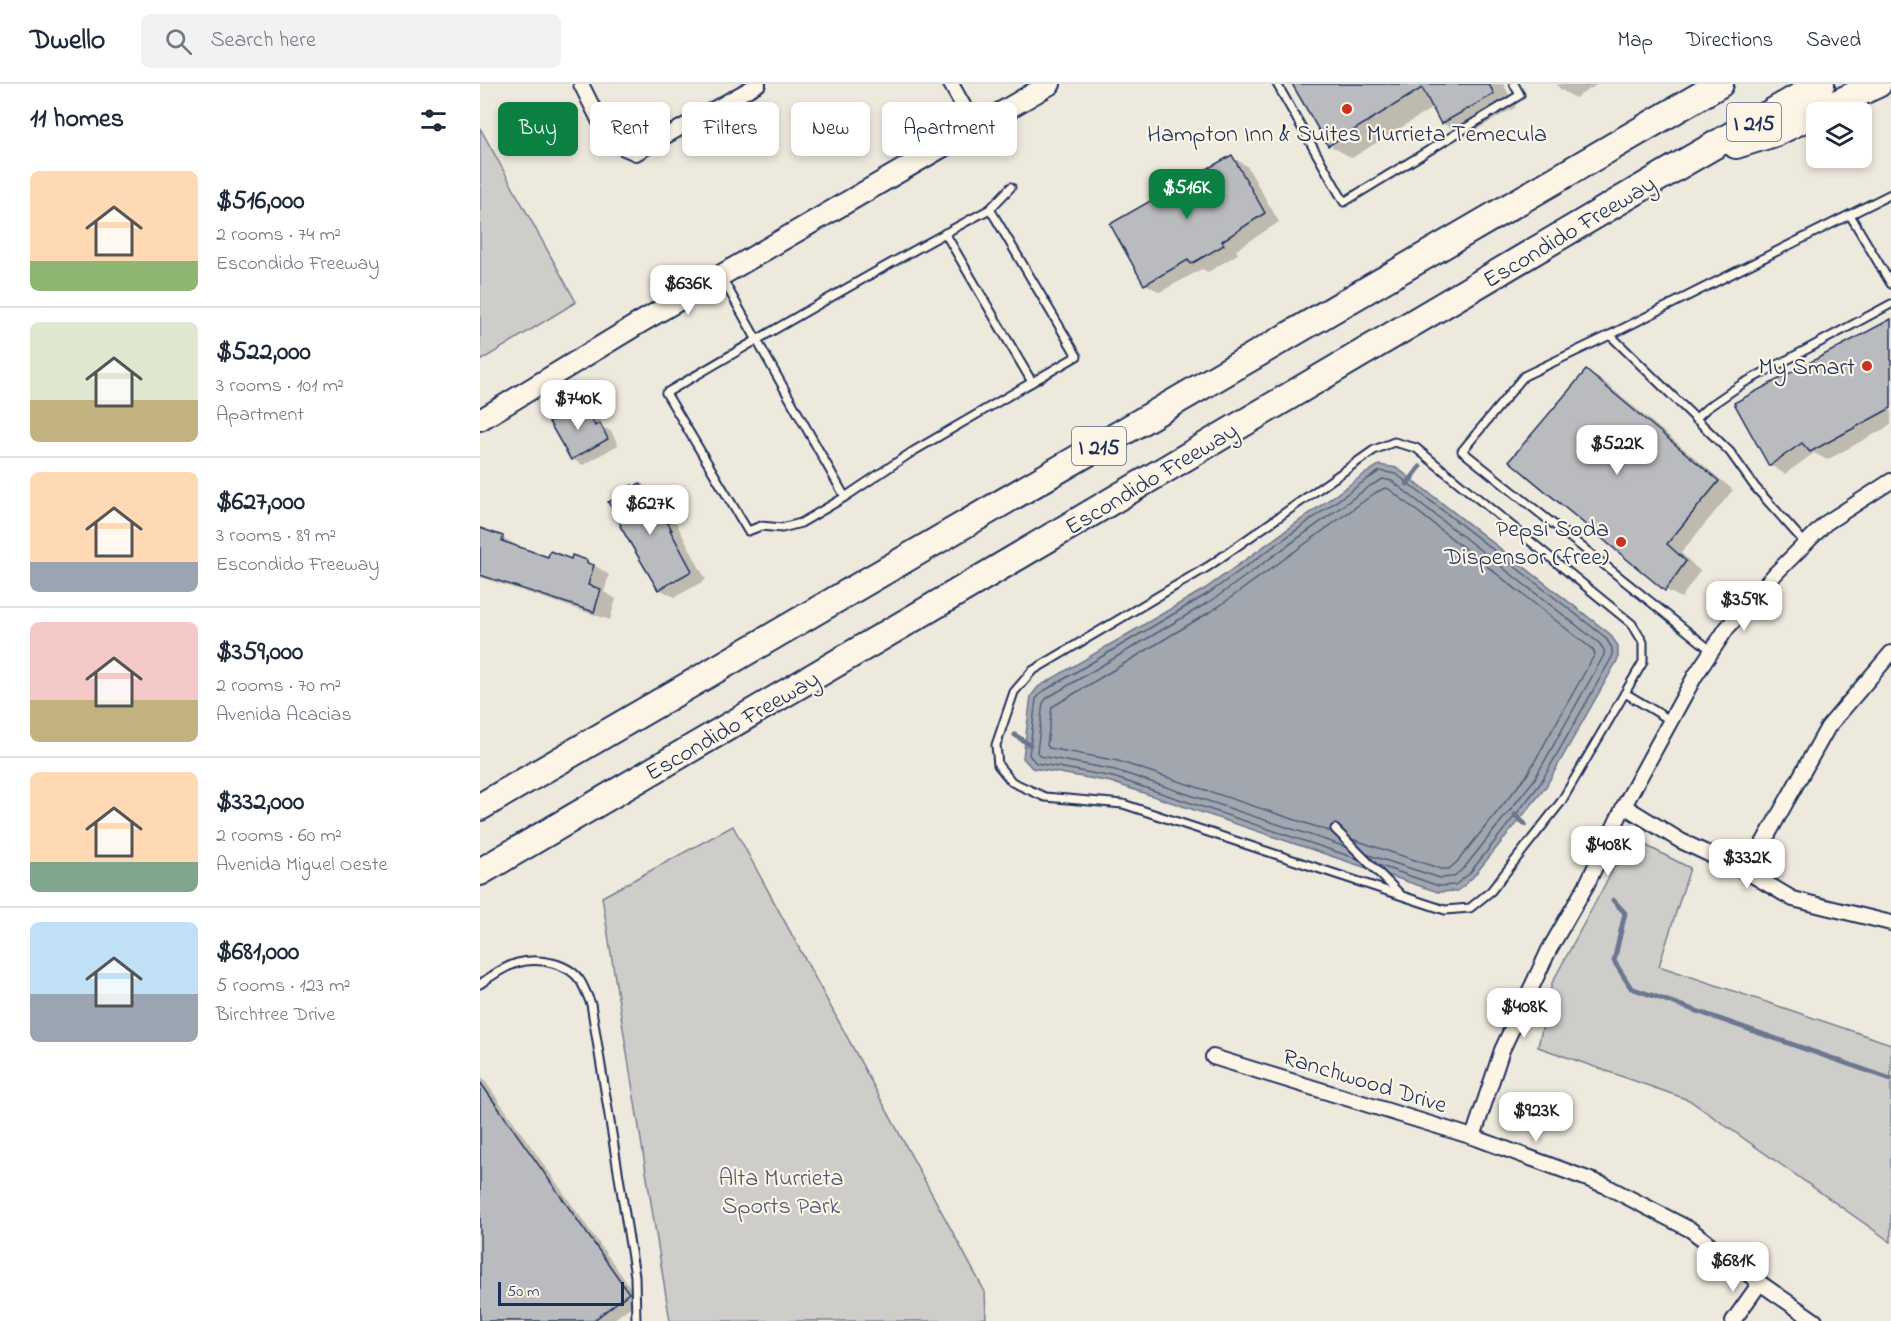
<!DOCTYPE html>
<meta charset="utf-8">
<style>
:root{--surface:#fff;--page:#f2f2f3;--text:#1f2937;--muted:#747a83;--line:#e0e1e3;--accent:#0b8043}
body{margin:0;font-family:"Indie Flower",sans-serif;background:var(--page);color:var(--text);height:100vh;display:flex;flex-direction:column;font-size:22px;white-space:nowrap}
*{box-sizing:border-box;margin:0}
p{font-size:20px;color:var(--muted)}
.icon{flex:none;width:33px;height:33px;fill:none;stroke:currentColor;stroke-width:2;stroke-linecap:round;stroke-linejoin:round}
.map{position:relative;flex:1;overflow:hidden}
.panel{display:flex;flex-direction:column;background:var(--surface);width:480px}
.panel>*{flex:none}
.hud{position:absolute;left:18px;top:18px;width:570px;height:54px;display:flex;gap:12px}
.tools{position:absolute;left:1326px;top:18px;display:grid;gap:12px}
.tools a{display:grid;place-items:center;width:66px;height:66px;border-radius:9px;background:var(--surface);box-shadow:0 3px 9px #0003;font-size:30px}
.scale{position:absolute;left:18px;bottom:15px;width:126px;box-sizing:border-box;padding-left:6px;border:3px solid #1b2f5e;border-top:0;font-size:16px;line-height:21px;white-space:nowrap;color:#1b2f5e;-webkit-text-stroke:4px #fcf5e5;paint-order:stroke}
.price{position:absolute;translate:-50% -51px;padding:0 14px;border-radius:12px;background:#fff;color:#222;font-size:20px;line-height:39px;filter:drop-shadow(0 2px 3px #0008)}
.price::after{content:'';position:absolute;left:50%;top:36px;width:18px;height:14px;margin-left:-9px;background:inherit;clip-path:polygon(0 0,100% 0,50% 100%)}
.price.selected{background:var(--accent);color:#fff}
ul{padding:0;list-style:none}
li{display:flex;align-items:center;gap:18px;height:150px;padding:0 30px}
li+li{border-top:2px solid var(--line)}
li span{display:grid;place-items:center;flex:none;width:168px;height:120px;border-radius:9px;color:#555}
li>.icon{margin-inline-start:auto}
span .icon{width:72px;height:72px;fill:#fffc;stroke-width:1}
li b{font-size:26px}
h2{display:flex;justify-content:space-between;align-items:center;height:72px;padding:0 30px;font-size:26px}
.tag{padding:0 21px;border-radius:9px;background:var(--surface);box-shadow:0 3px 9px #0003;font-size:21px;line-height:54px}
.tag.selected{background:var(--accent);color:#fff}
header{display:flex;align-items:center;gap:36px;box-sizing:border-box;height:84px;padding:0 30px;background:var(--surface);border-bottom:2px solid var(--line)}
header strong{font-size:28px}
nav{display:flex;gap:33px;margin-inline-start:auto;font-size:21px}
.search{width:420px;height:54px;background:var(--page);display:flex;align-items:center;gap:15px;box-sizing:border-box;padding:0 21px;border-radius:9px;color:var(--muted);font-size:22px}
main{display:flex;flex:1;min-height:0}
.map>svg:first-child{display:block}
.green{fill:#cfcdca;stroke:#757e94;stroke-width:1.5}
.water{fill:#a2a7af;stroke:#6c778f;stroke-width:1.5}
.shadow{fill:#0003}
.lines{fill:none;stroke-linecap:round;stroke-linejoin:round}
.shore{stroke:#515f7e;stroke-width:1.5}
.stream{stroke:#6c778f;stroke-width:5}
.building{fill:#babbbe;stroke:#1b2f5e;stroke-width:1.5}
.lane-casing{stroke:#1b2f5e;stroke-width:11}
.street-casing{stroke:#1b2f5e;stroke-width:18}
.secondary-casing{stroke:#1b2f5e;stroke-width:24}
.highway-casing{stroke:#1b2f5e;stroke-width:30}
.lane{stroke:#fcf5e5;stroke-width:7}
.street{stroke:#fcf5e5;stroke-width:14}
.secondary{stroke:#fcf5e5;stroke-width:20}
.highway{stroke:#fcf5e5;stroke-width:26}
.poi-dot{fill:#c8321e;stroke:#fcf5e5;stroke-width:2}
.labels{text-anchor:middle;stroke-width:4.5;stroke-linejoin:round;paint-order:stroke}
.shield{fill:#fcf5e5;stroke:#5e6a86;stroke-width:1.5}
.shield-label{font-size:22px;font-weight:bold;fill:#1b2f5e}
.poi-label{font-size:24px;fill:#1b2f5e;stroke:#fcf5e5;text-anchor:end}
.street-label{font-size:24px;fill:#1b2f5e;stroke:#fcf5e5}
.park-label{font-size:24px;fill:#485679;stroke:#fcf5e5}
</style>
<header>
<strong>Dwello</strong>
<div class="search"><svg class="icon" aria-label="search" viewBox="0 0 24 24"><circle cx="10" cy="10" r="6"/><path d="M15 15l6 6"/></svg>Search here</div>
<nav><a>Map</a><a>Directions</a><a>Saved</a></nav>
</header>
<main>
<section class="panel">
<h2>11 homes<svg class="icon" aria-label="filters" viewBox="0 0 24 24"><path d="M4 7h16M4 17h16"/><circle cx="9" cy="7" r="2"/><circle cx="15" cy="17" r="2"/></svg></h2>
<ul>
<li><span style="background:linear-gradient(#ffd9b3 75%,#8fb573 0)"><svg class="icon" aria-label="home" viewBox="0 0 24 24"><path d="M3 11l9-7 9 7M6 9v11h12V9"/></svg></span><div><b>$516,000</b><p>2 rooms · 74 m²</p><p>Escondido Freeway</p></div></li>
<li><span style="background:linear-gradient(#dfe7d0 65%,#c2b280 0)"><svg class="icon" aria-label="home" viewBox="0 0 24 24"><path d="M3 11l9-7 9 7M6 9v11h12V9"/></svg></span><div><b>$522,000</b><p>3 rooms · 101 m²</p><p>Apartment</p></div></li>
<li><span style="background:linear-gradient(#ffd9b3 75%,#9aa5b1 0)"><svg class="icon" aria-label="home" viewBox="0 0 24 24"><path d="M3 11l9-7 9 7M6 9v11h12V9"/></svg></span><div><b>$627,000</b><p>3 rooms · 89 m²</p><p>Escondido Freeway</p></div></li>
<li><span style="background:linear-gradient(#f6c9c9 65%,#c2b280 0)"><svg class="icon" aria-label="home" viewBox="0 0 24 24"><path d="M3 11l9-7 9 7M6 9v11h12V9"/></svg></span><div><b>$359,000</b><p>2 rooms · 70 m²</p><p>Avenida Acacias</p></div></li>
<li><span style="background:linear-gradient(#ffd9b3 75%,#7fa58c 0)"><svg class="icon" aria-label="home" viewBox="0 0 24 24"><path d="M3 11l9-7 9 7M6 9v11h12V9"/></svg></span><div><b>$332,000</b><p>2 rooms · 60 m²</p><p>Avenida Miguel Oeste</p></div></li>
<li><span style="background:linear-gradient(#bfe0f5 60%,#9aa5b1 0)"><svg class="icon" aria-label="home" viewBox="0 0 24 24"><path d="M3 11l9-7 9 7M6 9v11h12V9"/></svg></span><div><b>$681,000</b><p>5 rooms · 123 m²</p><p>Birchtree Drive</p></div></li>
</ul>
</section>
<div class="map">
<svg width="1411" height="1237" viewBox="0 0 1411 1237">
<rect width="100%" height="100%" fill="#eee9dd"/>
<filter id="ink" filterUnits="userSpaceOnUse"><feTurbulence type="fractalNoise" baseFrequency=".0167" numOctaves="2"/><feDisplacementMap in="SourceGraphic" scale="12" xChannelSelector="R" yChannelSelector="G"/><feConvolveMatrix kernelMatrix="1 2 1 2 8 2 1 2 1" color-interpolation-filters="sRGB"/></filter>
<g filter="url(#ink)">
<g class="green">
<path d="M0,44l96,174 -96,59z"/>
<path d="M253,742l252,466 1,26 -22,3h-294l-68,-424z"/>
<path d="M1161,759l49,25 -31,98 232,78v198l-202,-142 -151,-53 14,-64 71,-132z"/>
</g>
<path class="water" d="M899,381l18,3 213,166 8,12v13l-73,129 -72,89 -15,14 -20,1 -327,-110 -79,-14 -9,-10 8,-62 7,-9 168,-99 157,-113z"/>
<g class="shadow">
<path d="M814,0h209l13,23 -51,29 -23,-13 -8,-16 -82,51 -23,-13z"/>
<path d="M1077,0h41l-23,14 -15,-9z"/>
<path d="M752,73l15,9 32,56 -43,28 2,4 -30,18 -6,-3 -42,23 -15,-8 11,-84 27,-25 8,5z"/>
<path d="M1411,237v104l-64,35 -13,-7 -29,21 -15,-9 -33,-61z"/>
<path d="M1107,288l15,8 131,110 -52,63 19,18 -19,27 -15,-8 -155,-129z"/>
<path d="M102,320l12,6 8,17 9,4 7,14 -35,20 -11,-6z"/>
<path d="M160,401l16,9 12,19 4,2 34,65 -31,17 -16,-8 -25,-100z"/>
<path d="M0,446l22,7 15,9v2l31,11 39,2 15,9 7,5 -5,17 12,7 -6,21 -130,-43z"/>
<path d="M0,990l159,226 -27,21h-132z"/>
</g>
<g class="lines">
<g class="shore">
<path d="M852,748l-214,-71 -69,-13 -2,-3 5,-38 166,-100 157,-114 10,-5 4,1 203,160 3,5 -68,121 -70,87 -8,7h-8l-89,-30"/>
<path d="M866,763l-231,-77 -75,-14 -3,-4 6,-49 4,-5 167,-99 156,-113 13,-7 9,2 207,162 5,7v5l-70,125 -70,88 -11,9 -13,1 -74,-24"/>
<path d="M878,775l-245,-82 -77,-14 -7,-8 7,-56 6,-7 167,-99 157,-113 14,-9 16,3 209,163 7,11v9l-72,127 -71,90 -14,11 -16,1 -61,-21"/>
</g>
<g class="stream">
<path d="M927,400l13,-17"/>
<path d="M535,651l15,10"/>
<path d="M1035,731l10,9"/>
<path d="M1133,816l12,13 -11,48 17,27 260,91"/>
</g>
</g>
<g class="building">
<path d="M812,0h197l5,10 -53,30 -19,-36 -94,58z"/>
<path d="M752,71l33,58 -43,28 2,4 -33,19 -3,-4 -44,25 -34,-61 44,-25 -3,-7 32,-18 4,6z"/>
<path d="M1411,235v89l-81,44 -8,-9 -33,23 -35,-63z"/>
<path d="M1106,286l133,111 -52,63 19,17 -21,30 -156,-130z"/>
<path d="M102,318l13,24 5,-3 8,16 -37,21 -22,-38z"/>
<path d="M160,399l15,23 2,-1 15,25h-2l22,41 -34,19 -38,-64 1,-1 -13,-23 9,-4 -2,-4 17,-9 1,2z"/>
<path d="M0,444l23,8 -1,5 46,16 2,-6 21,8 1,-4 15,5v3l7,2 -6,20 13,4 -7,23 -114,-37z"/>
<path d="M0,998l149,211 -36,28h-113z"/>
</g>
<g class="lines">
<g class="lane-casing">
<g id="lane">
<path d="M797,0l67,118 176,-107 -6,-11"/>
<path d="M510,125l21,-22"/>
<path d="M1370,131l41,69"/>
<path d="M465,149l87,149"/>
<path d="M242,194l123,219 67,-45 165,-96 -87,-147c-109,58 -217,121 -324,184l82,138 13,-5 21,2 19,-5 44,-26"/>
<path d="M1130,251l281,-141"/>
<path d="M1215,335l12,-11 35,-24 149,-80"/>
<path d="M914,358l22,6 216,176 11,18v20l-82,140 -70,89 -21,17 -25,2 -322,-106 -78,-7 -33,-15 -14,-17 -2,-20 18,-53 18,-21 177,-105 165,-116z"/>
<path d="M1232,567l-250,-200 62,-75 86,-41 120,117 25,35 50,56"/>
<path d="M1145,609l45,27"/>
<path d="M855,745l65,65"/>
<path d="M0,900c11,-8 24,-17 37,-21 21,-6 53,0 64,19 4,7 7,15 10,22l44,272 1,45"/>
</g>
</g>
<g class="street-casing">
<g id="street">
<path d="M101,0l22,44 12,16 21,9 122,-69"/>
<path d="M471,0l24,43"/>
<path d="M1144,722l57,35 66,31 46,27 98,24"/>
<path d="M1267,788l81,-145 63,-74"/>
<path d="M733,973l260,80 131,48 87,45 69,53 55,38"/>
<path d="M993,1053l29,-87 47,-100 38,-66 37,-78 71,-130 32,-48 49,-55 50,-50 65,-42"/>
<path d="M1253,1237l27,-38"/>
</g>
</g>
<g class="secondary-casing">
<path id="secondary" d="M0,336l161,-98 409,-238"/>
</g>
<g class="highway-casing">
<g id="highway">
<path d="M1338,28l60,-28"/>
<path d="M1256,61l39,-12 41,-20"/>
<path d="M0,723l1240,-723"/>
<path d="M0,788l449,-263 758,-448 134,-77"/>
</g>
</g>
<use href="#lane" class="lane"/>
<use href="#street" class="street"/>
<use href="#secondary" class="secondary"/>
<use href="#highway" class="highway"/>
</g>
</g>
<g class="poi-dot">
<circle cx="867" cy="25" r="6"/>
<circle cx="1387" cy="282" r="6"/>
<circle cx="1141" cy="458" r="6"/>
</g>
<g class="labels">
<g class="shield">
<rect x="1247" y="19" width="54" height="38" rx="4.5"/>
<rect x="592" y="343" width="54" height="38" rx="4.5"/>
</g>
<g class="shield-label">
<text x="1274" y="46">I 215</text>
<text x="619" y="370">I 215</text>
</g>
<g class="poi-label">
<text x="867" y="57" text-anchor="middle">Hampton Inn &amp; Suites Murrieta Temecula</text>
<text x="1375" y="290">My Smart</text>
<text x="1129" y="452">Pepsi Soda<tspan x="1129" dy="28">Dispensor (free)</tspan></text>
</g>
<g class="street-label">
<text transform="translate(1089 147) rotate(-31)" y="8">Escondido Freeway</text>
<text transform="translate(671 394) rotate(-31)" y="8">Escondido Freeway</text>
<text transform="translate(252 641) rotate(-30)" y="8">Escondido Freeway</text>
<text transform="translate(885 996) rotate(17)" y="8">Ranchwood Drive</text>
</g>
<g class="park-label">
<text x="301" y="1101">Alta Murrieta<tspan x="301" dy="28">Sports Park</tspan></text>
</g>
</g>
</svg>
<div class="tools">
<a><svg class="icon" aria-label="layers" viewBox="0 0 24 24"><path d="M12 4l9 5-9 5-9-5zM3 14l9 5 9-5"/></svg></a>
</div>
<div class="scale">50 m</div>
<b class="price selected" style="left:707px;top:136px">$516K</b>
<b class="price" style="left:208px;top:232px">$636K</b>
<b class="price" style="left:98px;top:347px">$740K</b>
<b class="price" style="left:1137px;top:392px">$522K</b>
<b class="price" style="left:170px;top:452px">$627K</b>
<b class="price" style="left:1264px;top:548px">$359K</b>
<b class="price" style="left:1128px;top:793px">$408K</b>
<b class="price" style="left:1267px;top:806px">$332K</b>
<b class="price" style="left:1044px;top:955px">$408K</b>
<b class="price" style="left:1056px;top:1059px">$923K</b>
<b class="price" style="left:1253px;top:1209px">$681K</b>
<div class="hud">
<a class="tag selected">Buy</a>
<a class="tag">Rent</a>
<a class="tag">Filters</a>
<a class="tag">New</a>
<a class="tag">Apartment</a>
</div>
</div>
</main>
